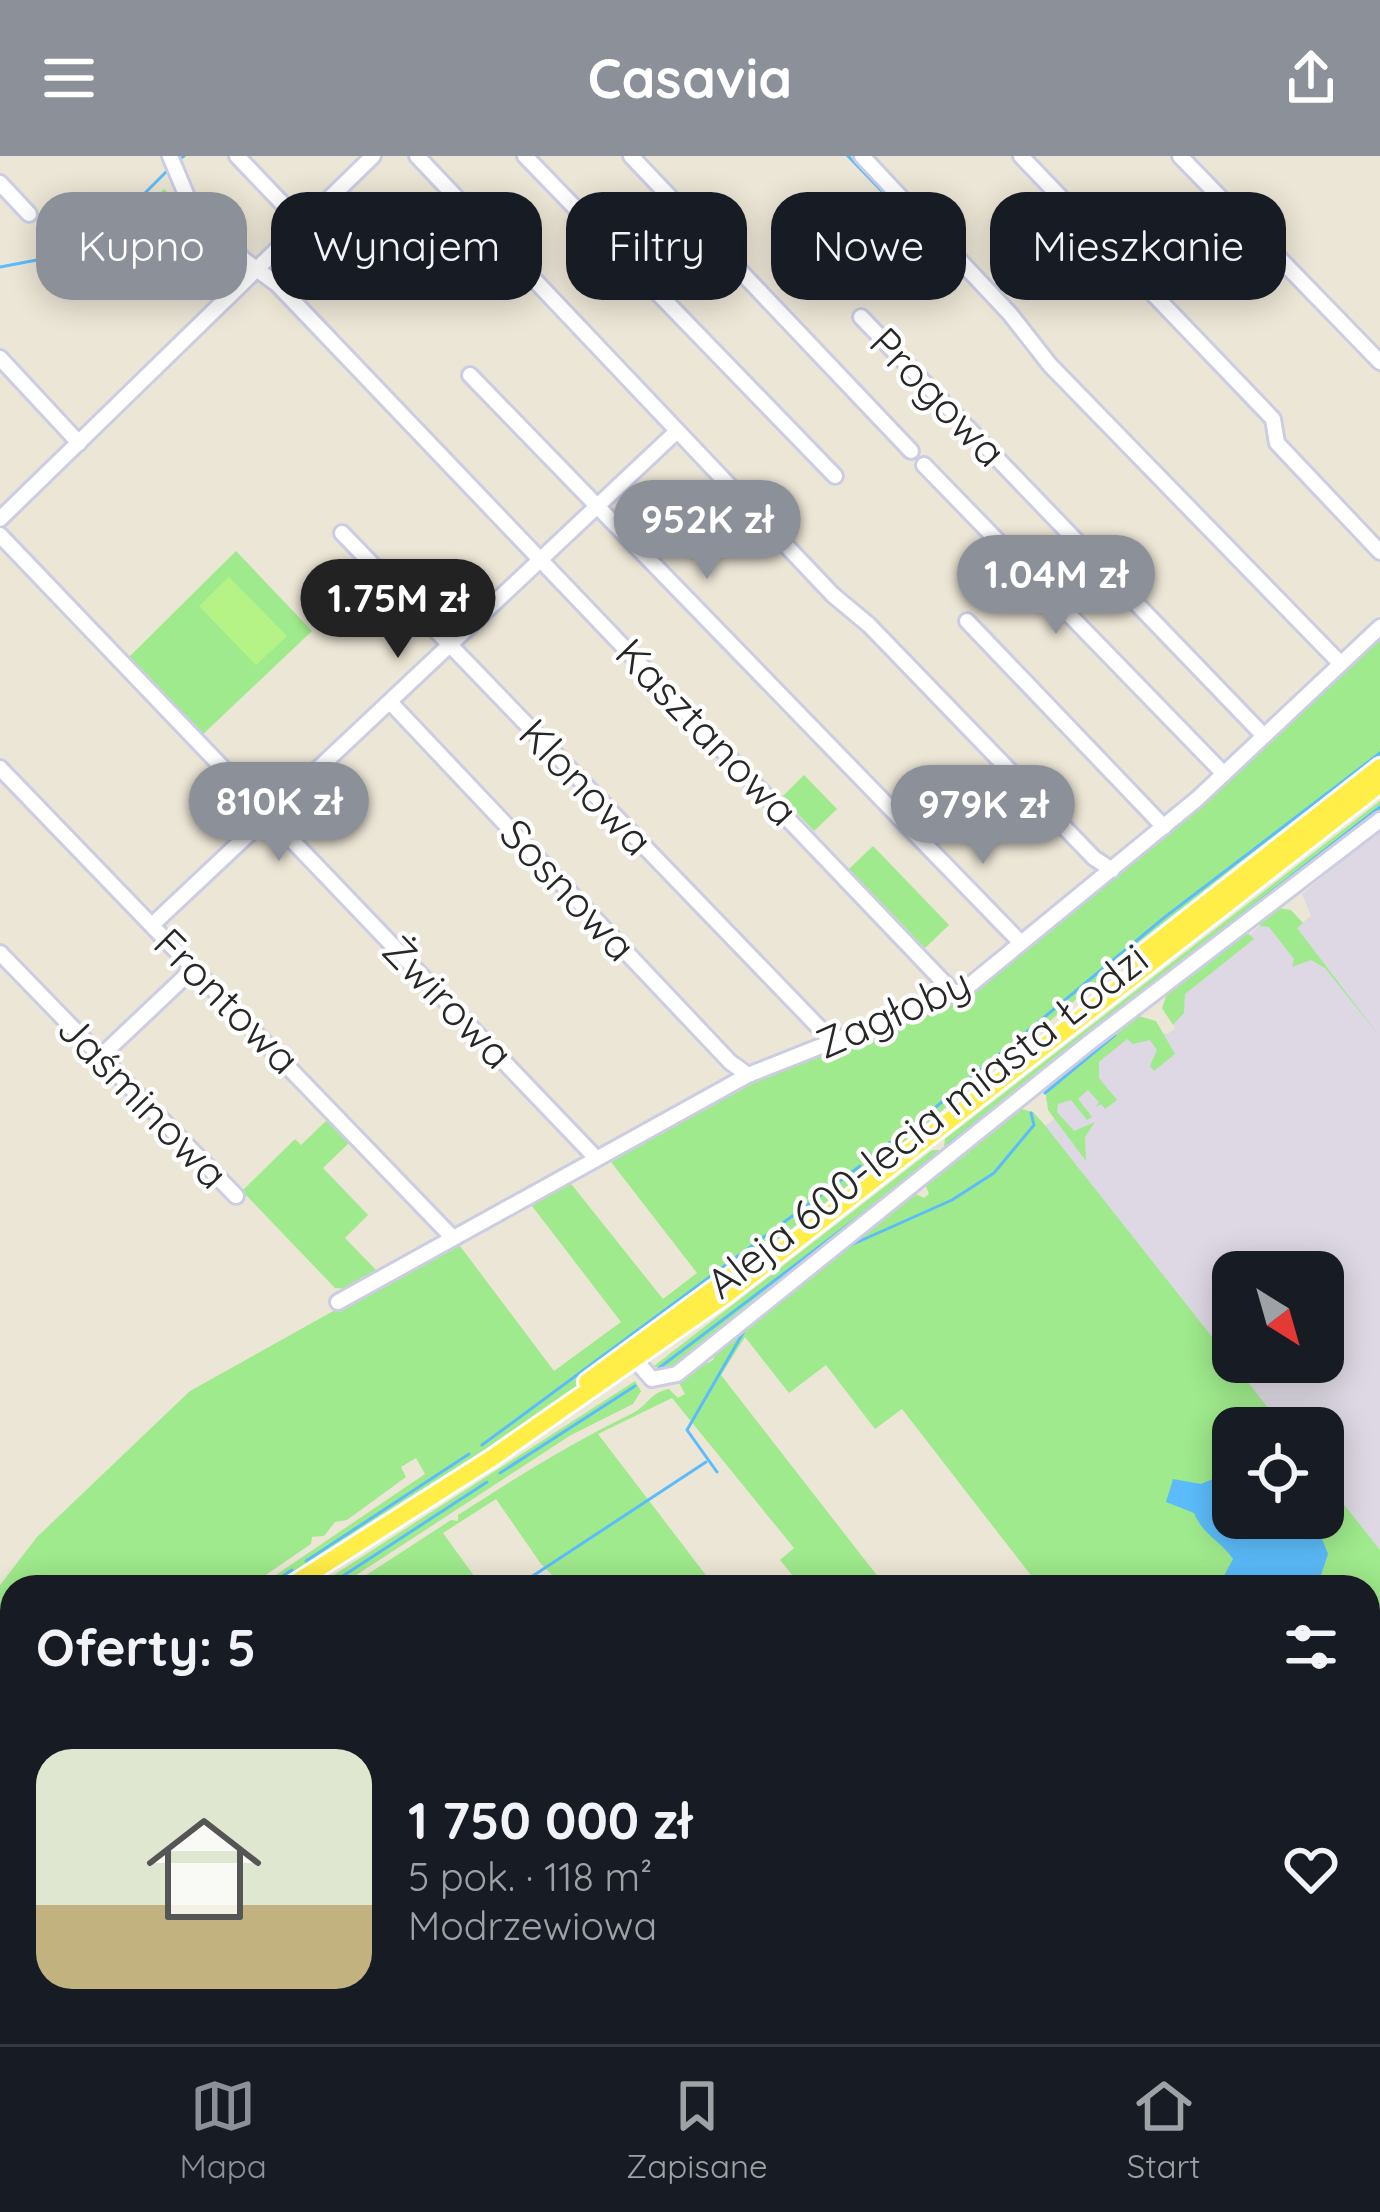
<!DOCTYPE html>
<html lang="pl">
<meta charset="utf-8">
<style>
:root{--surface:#171b24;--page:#20242c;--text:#f1f3f6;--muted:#9ea1a6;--line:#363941;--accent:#8c9099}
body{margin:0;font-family:Quicksand,sans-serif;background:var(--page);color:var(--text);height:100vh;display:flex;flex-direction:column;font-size:45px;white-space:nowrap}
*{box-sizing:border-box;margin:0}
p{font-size:39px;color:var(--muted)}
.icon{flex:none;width:66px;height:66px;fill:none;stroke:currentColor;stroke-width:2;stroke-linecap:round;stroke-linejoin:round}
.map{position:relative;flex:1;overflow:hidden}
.panel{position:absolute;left:0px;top:1419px;width:1380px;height:471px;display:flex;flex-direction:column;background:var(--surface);border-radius:36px 36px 0 0;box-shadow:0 6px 30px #0003}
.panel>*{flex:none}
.top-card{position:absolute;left:36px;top:36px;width:1308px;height:108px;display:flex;gap:24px}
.needle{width:78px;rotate:143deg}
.controls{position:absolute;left:1212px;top:1095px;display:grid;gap:24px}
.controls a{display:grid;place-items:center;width:132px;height:132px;border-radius:24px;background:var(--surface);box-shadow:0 6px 30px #0003;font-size:60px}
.price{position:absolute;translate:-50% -102px;padding:0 27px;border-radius:42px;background:var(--accent);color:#fff;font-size:39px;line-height:78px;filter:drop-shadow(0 3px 6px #0008)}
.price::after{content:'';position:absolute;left:50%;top:72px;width:36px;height:27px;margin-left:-18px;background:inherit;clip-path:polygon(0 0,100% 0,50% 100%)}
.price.active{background:#222;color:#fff}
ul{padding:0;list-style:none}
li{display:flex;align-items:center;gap:36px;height:300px;padding:0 36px}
li span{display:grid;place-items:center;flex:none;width:336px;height:240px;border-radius:36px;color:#555}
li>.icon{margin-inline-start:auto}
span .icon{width:144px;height:144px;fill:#fffc;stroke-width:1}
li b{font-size:51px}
h2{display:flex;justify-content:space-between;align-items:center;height:144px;padding:0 36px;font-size:51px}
.tag{padding:0 42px;border-radius:36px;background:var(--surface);box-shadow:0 6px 30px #0003;font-size:42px;line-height:108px}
.tag.active{background:var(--accent);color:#fff}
header{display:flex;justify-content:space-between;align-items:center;height:156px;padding:0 36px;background:var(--accent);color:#fff;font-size:54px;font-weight:700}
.tabs{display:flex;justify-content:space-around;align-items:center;height:168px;border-top:3px solid var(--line);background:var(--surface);font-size:33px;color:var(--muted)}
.tabs a{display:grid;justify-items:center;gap:6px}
.tabs .active{color:var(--accent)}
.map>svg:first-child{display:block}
.industrial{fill:#ddd8e3;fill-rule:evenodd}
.green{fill:#9fea8c}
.pitch{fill:#b6f386}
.water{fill:#5cbcfb}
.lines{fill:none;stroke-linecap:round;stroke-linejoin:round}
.stream{stroke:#5cbcfb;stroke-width:3}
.minor-casing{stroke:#cccde3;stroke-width:20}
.major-casing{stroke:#fff;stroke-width:22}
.minor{stroke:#fff;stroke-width:14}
.major{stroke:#ffed48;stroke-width:16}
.labels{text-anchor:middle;stroke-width:9;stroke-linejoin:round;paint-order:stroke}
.street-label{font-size:42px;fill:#272727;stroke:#fff}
</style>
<header><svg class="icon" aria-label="menu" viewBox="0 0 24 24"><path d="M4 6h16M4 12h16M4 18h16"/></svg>Casavia<svg class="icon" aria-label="share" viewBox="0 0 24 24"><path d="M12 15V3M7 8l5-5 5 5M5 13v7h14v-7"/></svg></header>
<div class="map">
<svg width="1380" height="1888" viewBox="0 0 1380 1888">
<rect width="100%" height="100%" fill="#ece6d6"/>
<path class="industrial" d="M1380,673v730l-57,-72v-59h-47l-236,-298 17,-13 -12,-18 79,-75 43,10 8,-5 -6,-24 91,-79 36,2 15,-12 -9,-22zM1233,1116h90v90h-90z"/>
<g class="green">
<path d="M164,33l74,77 -19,18 -69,-71 -2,-9z"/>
<path d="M236,395l76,80 -113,107 -72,-79z"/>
<path d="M1380,477v126l-166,126 -293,243 -9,-6 2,12c-204,161 -417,313 -637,453h-19l167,-113 -9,-16 -15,9 5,10 -59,43 -12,2 -11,14 -12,1 -1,7 -63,43h-236v141l-12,7v-150l37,-48 153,-146 267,-149 97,129 67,-49 -92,-120 39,-22 95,119 34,-26 -89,-115 144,-80 212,-85z"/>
<path d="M804,619l33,34 -23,22 -32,-34z"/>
<path d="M1380,645v14l-319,245 -4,-4 -107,87 2,5 -8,-1 1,-8z"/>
<path d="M873,690l76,79 -24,23 -76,-79z"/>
<path d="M1278,752l13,2 12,13 -6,5 83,109 -55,-69 -14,-8 -19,7 2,-8 -25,-32 -9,-1v-7z"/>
<path d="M1245,774l9,9 -69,55 -1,19 -11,12 -11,-17 6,-17z"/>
<path d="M1135,859l21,6 19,33 -21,17 -4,-5 7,-16 -7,-10 -17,4 -6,-5 -28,23v16l18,22 -12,9 -4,-5 -5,3 3,-5 -11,-12 -10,9 14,18 -5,3 -16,-20 -13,4 -1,8 17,19 21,-9 -10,15 1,24 -38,-51 -3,-24z"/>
<path d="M1018,952l15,4 10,11 241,305h-51v90h90v-40l57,72v365l-4,4 4,55 -12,-3v-384h-328l-138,-178 -27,20 -49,-64 -37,28 -44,-56 -24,38 165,212h-84l-22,-27 14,-12 -122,-150 -74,36 117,153h-151l-23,-23 -45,-65 -53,34 39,54h-134l103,-67 7,1v-6c59,-38 110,-70 173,-101 17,-8 18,-21 38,-25l9,9 7,-4 -6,-11 22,-24 7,4 6,-4 -2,-5 202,-161 10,5 5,-4 -4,-10 39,-33 5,2 1,-7z"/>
<path d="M327,964l22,23 -26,25 45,47 -23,23 33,34 -32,17 -11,-1 -93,-97 53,-52 6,6z"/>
<path d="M932,994h8l-1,8 -4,-3 -41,33 3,4 30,-24 -67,52 27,-19 -4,-4 -44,34 2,4 -163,128 -15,8 -9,-5z"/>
<path d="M635,1225l6,10 -8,13 -62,31 -233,152h-23z"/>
<path d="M12,1613v253l-12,-16v-230z"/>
<path d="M382,1878h832l8,10h-832z"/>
</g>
<path class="pitch" d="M229,421l58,59 -31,29 -57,-59z"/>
<g class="water">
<path d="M150,74l33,37 -15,18 -26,-18 -11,-17z"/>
<path d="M1220,1320l13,2v40h32l56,18 7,18 -11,33h-99l15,-28c-13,-19 -29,-23 -39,-46l-28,-11 7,-23 28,5z"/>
</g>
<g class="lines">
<g class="stream">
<path d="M848,0l159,165"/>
<path d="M181,2l3,-2"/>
<path d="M101,81l70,-70"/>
<path d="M0,111l79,-15 16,-10"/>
<path d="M1045,937l70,-58"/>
<path d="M919,965l246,-204 215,-164"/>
<path d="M949,988l431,-337"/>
<path d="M871,1002l36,-29"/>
<path d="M863,1004l4,5"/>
<path d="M894,1033l42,-34"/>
<path d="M659,1212l226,-171"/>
<path d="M482,1289l378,-279"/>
<path d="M717,1316l-30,-42 60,-104 104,-81 101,-45 42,-27 40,-48 -3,-12"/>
<path d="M500,1317l135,-87"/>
<path d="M306,1405l163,-107"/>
<path d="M240,1431l10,-7"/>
<path d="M266,1431l26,-17"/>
<path d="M326,1431l161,-105"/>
<path d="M516,1431l190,-125"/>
<path d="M0,1575l12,-6"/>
<path d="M0,1592l12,-7"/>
<path d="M0,1626l12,-7"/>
<path d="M910,1878l10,10"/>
</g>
<g class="minor-casing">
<g id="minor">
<path d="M170,0l18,43 56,61 33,24 677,709"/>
<path d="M237,0l65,68"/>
<path d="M417,0l416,439 36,30 225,233 18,12"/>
<path d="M525,0l310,320"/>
<path d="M631,0l280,295"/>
<path d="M862,0l148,158 40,51 289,297"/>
<path d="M1021,0l252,263 4,24 103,109"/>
<path d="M1180,0l200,206"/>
<path d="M0,27l29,31"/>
<path d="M861,161l403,419"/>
<path d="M0,202l79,85"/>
<path d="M470,219l551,568"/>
<path d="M924,309l300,309"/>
<path d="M0,363l373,-363"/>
<path d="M342,377l490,508"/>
<path d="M0,379l596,623"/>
<path d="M967,465l197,206"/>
<path d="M390,546l340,360 18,13"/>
<path d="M0,612l452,469"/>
<path d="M152,769l524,-493"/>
<path d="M0,797l236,243"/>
<path d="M100,901l94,-89"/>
<path d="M338,1146l410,-227 217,-86 232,-190 183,-172"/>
<path d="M628,1196l24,27 25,-5 413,-332 290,-222"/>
<path d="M1368,1822l12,2"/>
<path d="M198,1888l70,-10"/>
</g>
</g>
<g class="major-casing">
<g id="major">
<path d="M1133,805l247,-194"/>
<path d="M587,1226l158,-116"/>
<path d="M289,1431l203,-129 234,-163 654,-511"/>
<path d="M0,1603l12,-7"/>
</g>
</g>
<use href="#minor" class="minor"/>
<use href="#major" class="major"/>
</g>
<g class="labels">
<g class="street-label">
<text transform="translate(938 241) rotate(46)" y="15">Progowa</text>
<text transform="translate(707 576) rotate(46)" y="15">Kasztanowa</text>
<text transform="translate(586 631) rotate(46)" y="15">Klonowa</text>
<text transform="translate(568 734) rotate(47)" y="15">Sosnowa</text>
<text transform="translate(227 845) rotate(45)" y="15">Frontowa</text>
<text transform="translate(448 846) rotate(46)" y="15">Żwirowa</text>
<text transform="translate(893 857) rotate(-24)" y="15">Zagłoby</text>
<text transform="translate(143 945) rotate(46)" y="15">Jaśminowa</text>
<text transform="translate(927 965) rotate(-38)" y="15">Aleja 600-lecia miasta Łodzi</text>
</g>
</g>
</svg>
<div class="controls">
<a><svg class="needle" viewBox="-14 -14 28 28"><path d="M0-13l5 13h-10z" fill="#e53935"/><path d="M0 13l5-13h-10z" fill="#9ea1a6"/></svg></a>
<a><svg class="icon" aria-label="locate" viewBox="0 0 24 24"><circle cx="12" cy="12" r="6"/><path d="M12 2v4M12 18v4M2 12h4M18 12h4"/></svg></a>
</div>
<b class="price" style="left:707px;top:426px">952K zł</b>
<b class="price" style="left:1056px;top:481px">1.04M zł</b>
<b class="price active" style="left:398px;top:505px">1.75M zł</b>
<b class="price" style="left:279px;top:708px">810K zł</b>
<b class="price" style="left:983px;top:711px">979K zł</b>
<div class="top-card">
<a class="tag active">Kupno</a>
<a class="tag">Wynajem</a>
<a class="tag">Filtry</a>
<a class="tag">Nowe</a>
<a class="tag">Mieszkanie</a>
</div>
<section class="panel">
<h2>Oferty: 5<svg class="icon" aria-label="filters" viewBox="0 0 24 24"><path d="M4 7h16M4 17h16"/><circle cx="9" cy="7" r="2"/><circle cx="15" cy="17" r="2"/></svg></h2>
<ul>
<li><span style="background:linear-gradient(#dfe7d0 65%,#c2b280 0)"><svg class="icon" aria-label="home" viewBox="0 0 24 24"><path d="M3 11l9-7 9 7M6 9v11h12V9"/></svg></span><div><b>1 750 000 zł</b><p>5 pok. · 118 m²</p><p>Modrzewiowa</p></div><svg class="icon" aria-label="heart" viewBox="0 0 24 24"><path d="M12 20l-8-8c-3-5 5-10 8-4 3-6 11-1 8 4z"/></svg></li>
</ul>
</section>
</div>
<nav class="tabs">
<a class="active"><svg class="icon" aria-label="map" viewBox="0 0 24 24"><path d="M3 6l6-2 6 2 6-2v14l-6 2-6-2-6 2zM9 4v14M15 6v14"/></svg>Mapa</a>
<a><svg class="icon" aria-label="saved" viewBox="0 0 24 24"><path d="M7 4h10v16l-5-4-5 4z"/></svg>Zapisane</a>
<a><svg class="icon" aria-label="home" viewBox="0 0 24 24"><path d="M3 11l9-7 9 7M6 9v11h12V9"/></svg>Start</a>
</nav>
